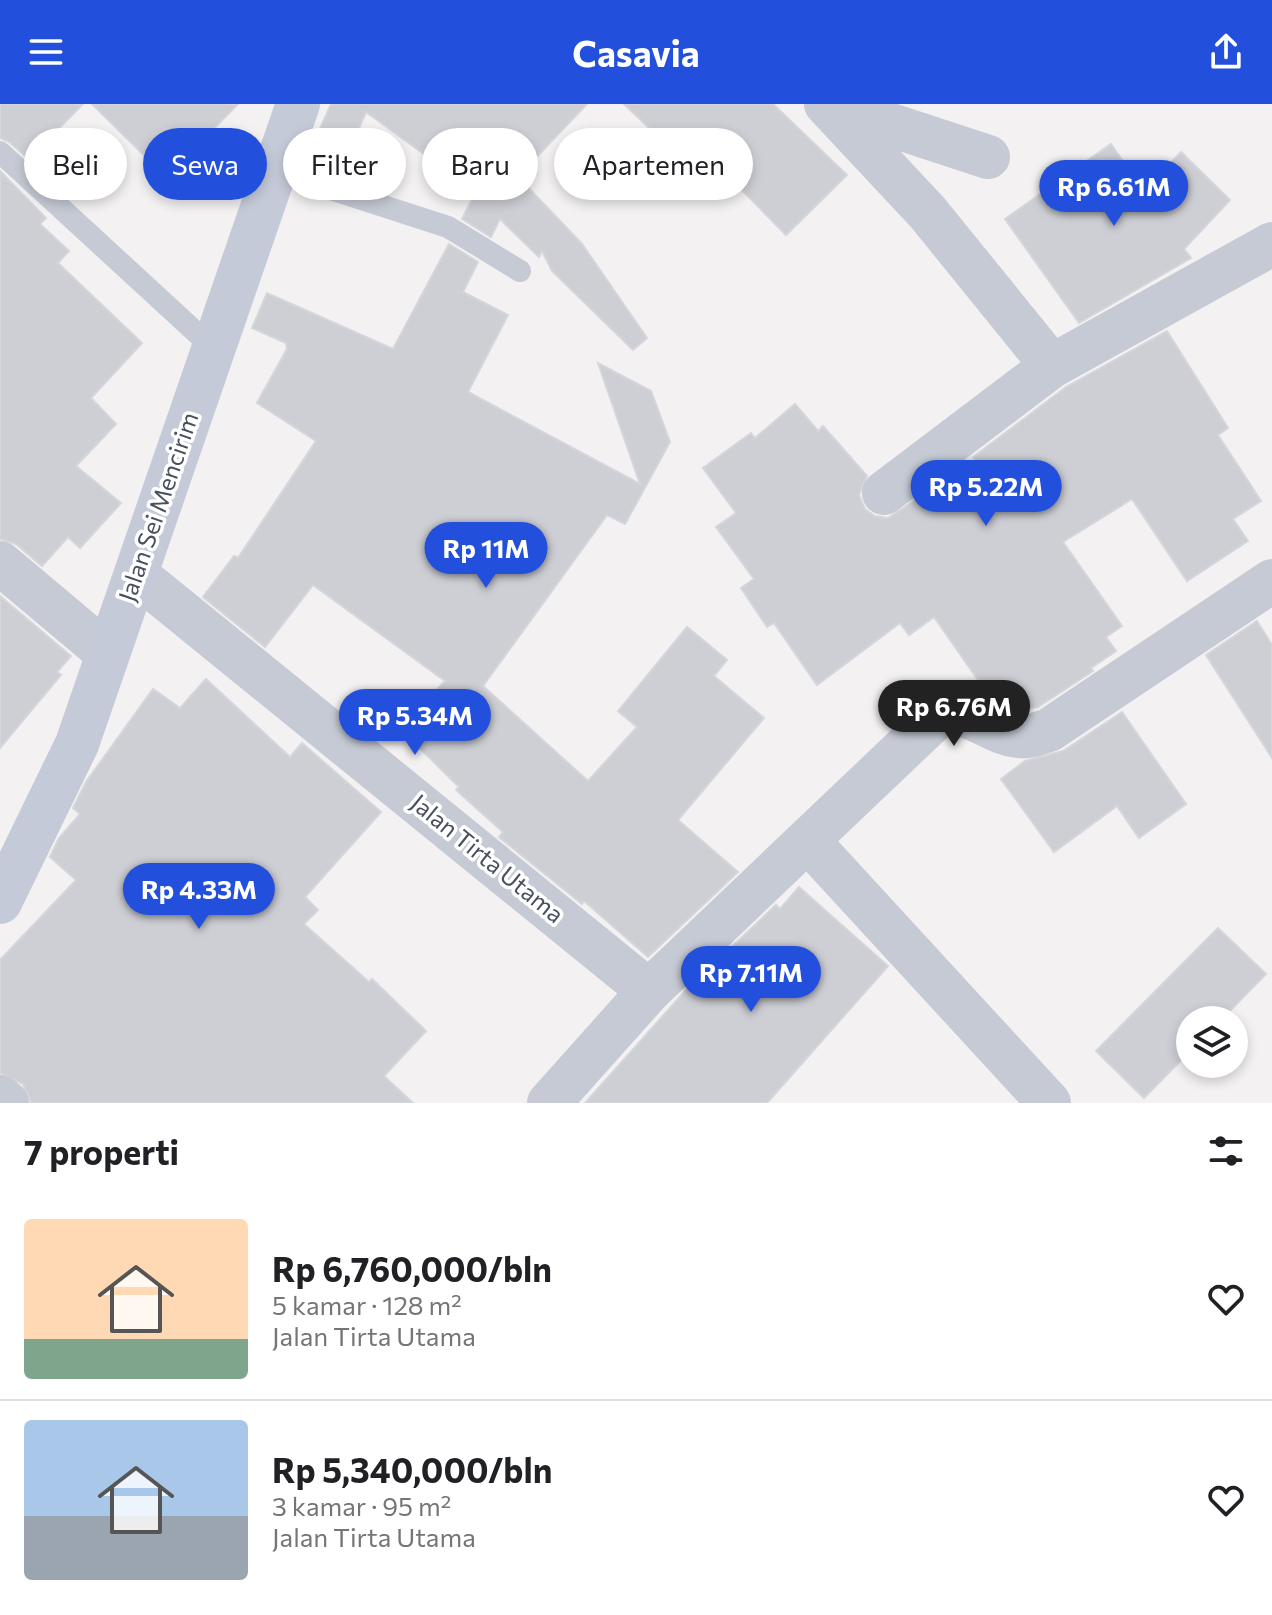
<!DOCTYPE html>
<html lang="id">
<meta charset="utf-8">
<style>
:root{--surface:#fff;--page:#f2f2f2;--text:#202124;--muted:#757577;--line:#e0e0e0;--accent:#2250dc}
body{margin:0;font-family:Commissioner,sans-serif;background:var(--page);color:var(--text);height:100vh;display:flex;flex-direction:column;font-size:30px;white-space:nowrap}
*{box-sizing:border-box;margin:0}
p{font-size:26px;color:var(--muted)}
.icon{flex:none;width:44px;height:44px;fill:none;stroke:currentColor;stroke-width:2;stroke-linecap:round;stroke-linejoin:round}
.map{position:relative;height:999px;overflow:hidden}
.side{display:flex;flex-direction:column;background:var(--surface);flex:1}
.side>*{flex:none}
.banner{position:absolute;left:24px;top:24px;width:800px;height:72px;display:flex;gap:16px}
.buttons{position:absolute;left:1176px;top:902px;display:grid;gap:16px}
.buttons a{display:grid;place-items:center;width:72px;height:72px;border-radius:50%;background:var(--surface);box-shadow:0 4px 12px #0003;font-size:40px}
.price{position:absolute;translate:-50% -68px;padding:0 18px;border-radius:28px;background:var(--accent);color:#fff;font-size:26px;line-height:52px;filter:drop-shadow(0 2px 4px #0008)}
.price::after{content:'';position:absolute;left:50%;top:48px;width:24px;height:18px;margin-left:-12px;background:inherit;clip-path:polygon(0 0,100% 0,50% 100%)}
.price.current{background:#222;color:#fff}
ul{padding:0;list-style:none}
li{display:flex;align-items:center;gap:24px;height:200px;padding:0 24px}
li+li{border-top:2px solid var(--line)}
li span{display:grid;place-items:center;flex:none;width:224px;height:160px;border-radius:8px;color:#555}
li>.icon{margin-inline-start:auto}
span .icon{width:96px;height:96px;fill:#fffc;stroke-width:1}
li b{font-size:34px}
h2{display:flex;justify-content:space-between;align-items:center;height:96px;padding:0 24px;font-size:34px}
.pill{padding:0 28px;border-radius:36px;background:var(--surface);box-shadow:0 4px 12px #0003;font-size:28px;line-height:72px}
.pill.current{background:var(--accent);color:#fff}
header{display:flex;justify-content:space-between;align-items:center;height:104px;padding:0 24px;background:var(--accent);color:#fff;font-size:36px;font-weight:700}
.map>svg:first-child{display:block}
.building{fill:#cecfd5;stroke:#d5d6dc;stroke-width:2}
.lines{fill:none;stroke-linecap:round;stroke-linejoin:round}
.lane{stroke:#c5cad5;stroke-width:22}
.street{stroke:#c5cad5;stroke-width:44}
.secondary{stroke:#c5cad8;stroke-width:44}
.labels{text-anchor:middle;stroke-width:7;stroke-linejoin:round;paint-order:stroke}
.street-label{font-size:24px;fill:#49505d;stroke:#fff}
</style>
<header><svg class="icon" aria-label="menu" viewBox="0 0 24 24"><path d="M4 6h16M4 12h16M4 18h16"/></svg>Casavia<svg class="icon" aria-label="share" viewBox="0 0 24 24"><path d="M12 15V3M7 8l5-5 5 5M5 13v7h14v-7"/></svg></header>
<div class="map">
<svg width="1272" height="999" viewBox="0 0 1272 999">
<rect width="100%" height="100%" fill="#f3f1f1"/>
<g class="building">
<path d="M0,0h83l-54,55 -20,-17 -9,-4z"/>
<path d="M92,0h146l-72,73z"/>
<path d="M331,0h256l-59,62 -7,14 61,64 65,94 -14,12 -81,-79 -10,-20 -3,6 -39,-38 -9,18 -29,-18 14,-27 -110,-80 -23,52 -32,-15z"/>
<path d="M624,0h149l74,71 -61,60 -63,-64 -3,3 -38,-38 -12,12z"/>
<path d="M1111,40l33,47 37,-39 49,48 -46,49 7,9 -112,65 -74,-104z"/>
<path d="M0,67l46,47 -6,6 29,27 -11,12 84,80 -51,55 25,26 -40,42 45,37 -41,45 -12,-11 -26,29 -26,-22 -16,-5z"/>
<path d="M449,140l29,18 -15,30 45,23 -40,77 172,92 -42,-121 53,28 19,51 -45,82 -18,-9 -124,171 105,95 49,-54 -19,-16 69,-84 40,33 -13,16 50,42 -86,102 60,52 -90,85 -64,-56 -2,3 -83,-67 4,-5 -47,-42 3,-3 -59,-58 45,-48 -132,-96 -48,62 -62,-50 31,-41 4,2 78,-117 -59,-38 30,-54 -1,-6 -34,-15 15,-35 126,56z"/>
<path d="M1167,227l61,97 -10,7 43,66 -28,18 15,22 -61,40 -55,-82 -69,43 59,84 -16,11 10,14 -25,17 2,3 -55,36 -24,3 -22,-10 -58,-83 -25,18 -9,-12 -83,62 -43,-62 -7,4 -26,-39 13,-9 -38,-52 20,-14 -33,-45 48,-35 4,5 40,-34 23,27 5,-5 44,50 -8,19 6,14 10,7 13,2 87,-57 -2,-4 93,-70z"/>
<path d="M0,492l71,60 -14,16 4,3 -61,73z"/>
<path d="M1257,517l15,24v113l-66,-103z"/>
<path d="M206,575l84,78 12,-14 79,69 -76,85 13,13 -14,14 65,58 3,-3 54,52 -42,45 29,27h-382l-8,-19 -23,-11v-113l76,-80 -26,-23 9,-19 21,-24 -7,-6 13,-26 67,-93 27,19z"/>
<path d="M1122,608l64,92 -47,34 -22,-32 -63,46 -53,-73 24,-18 38,-10z"/>
<path d="M799,783l89,79 -121,137h-182l101,-113 90,-85 4,4z"/>
<path d="M1218,824l48,46 -45,46h-31v31l-46,47 -48,-47z"/>
</g>
<g class="lines">
<g class="lane">
<path d="M0,48l213,196"/>
<path d="M275,67l173,56 72,44"/>
</g>
<g class="street">
<path d="M826,0l102,109 124,153"/>
<path d="M830,1l158,52"/>
<path d="M884,389l168,-127 220,-122"/>
<path d="M0,459l107,90"/>
<path d="M138,472l511,415"/>
<path d="M809,738l240,261"/>
<path d="M0,993l7,6"/>
<path d="M549,999l100,-112 290,-276c38,-5 48,17 79,21 10,2 22,-3 31,-6l223,-149"/>
</g>
<path class="secondary" d="M0,798l77,-158 221,-640"/>
</g>
<g class="labels">
<g class="street-label">
<text transform="translate(159 403) rotate(-71)" y="8">Jalan Sei Mencirim</text>
<text transform="translate(487 755) rotate(39)" y="8">Jalan Tirta Utama</text>
</g>
</g>
</svg>
<div class="buttons">
<a><svg class="icon" aria-label="layers" viewBox="0 0 24 24"><path d="M12 4l9 5-9 5-9-5zM3 14l9 5 9-5"/></svg></a>
</div>
<b class="price" style="left:1114px;top:124px">Rp 6.61M</b>
<b class="price" style="left:986px;top:424px">Rp 5.22M</b>
<b class="price" style="left:486px;top:486px">Rp 11M</b>
<b class="price current" style="left:954px;top:644px">Rp 6.76M</b>
<b class="price" style="left:415px;top:653px">Rp 5.34M</b>
<b class="price" style="left:199px;top:827px">Rp 4.33M</b>
<b class="price" style="left:751px;top:910px">Rp 7.11M</b>
<div class="banner">
<a class="pill">Beli</a>
<a class="pill current">Sewa</a>
<a class="pill">Filter</a>
<a class="pill">Baru</a>
<a class="pill">Apartemen</a>
</div>
</div>
<section class="side">
<h2>7 properti<svg class="icon" aria-label="filters" viewBox="0 0 24 24"><path d="M4 7h16M4 17h16"/><circle cx="9" cy="7" r="2"/><circle cx="15" cy="17" r="2"/></svg></h2>
<ul>
<li><span style="background:linear-gradient(#ffd9b3 75%,#7fa58c 0)"><svg class="icon" aria-label="home" viewBox="0 0 24 24"><path d="M3 11l9-7 9 7M6 9v11h12V9"/></svg></span><div><b>Rp 6,760,000/bln</b><p>5 kamar · 128 m²</p><p>Jalan Tirta Utama</p></div><svg class="icon" aria-label="heart" viewBox="0 0 24 24"><path d="M12 20l-8-8c-3-5 5-10 8-4 3-6 11-1 8 4z"/></svg></li>
<li><span style="background:linear-gradient(#a9c7e8 60%,#9aa5b1 0)"><svg class="icon" aria-label="home" viewBox="0 0 24 24"><path d="M3 11l9-7 9 7M6 9v11h12V9"/></svg></span><div><b>Rp 5,340,000/bln</b><p>3 kamar · 95 m²</p><p>Jalan Tirta Utama</p></div><svg class="icon" aria-label="heart" viewBox="0 0 24 24"><path d="M12 20l-8-8c-3-5 5-10 8-4 3-6 11-1 8 4z"/></svg></li>
</ul>
</section>
